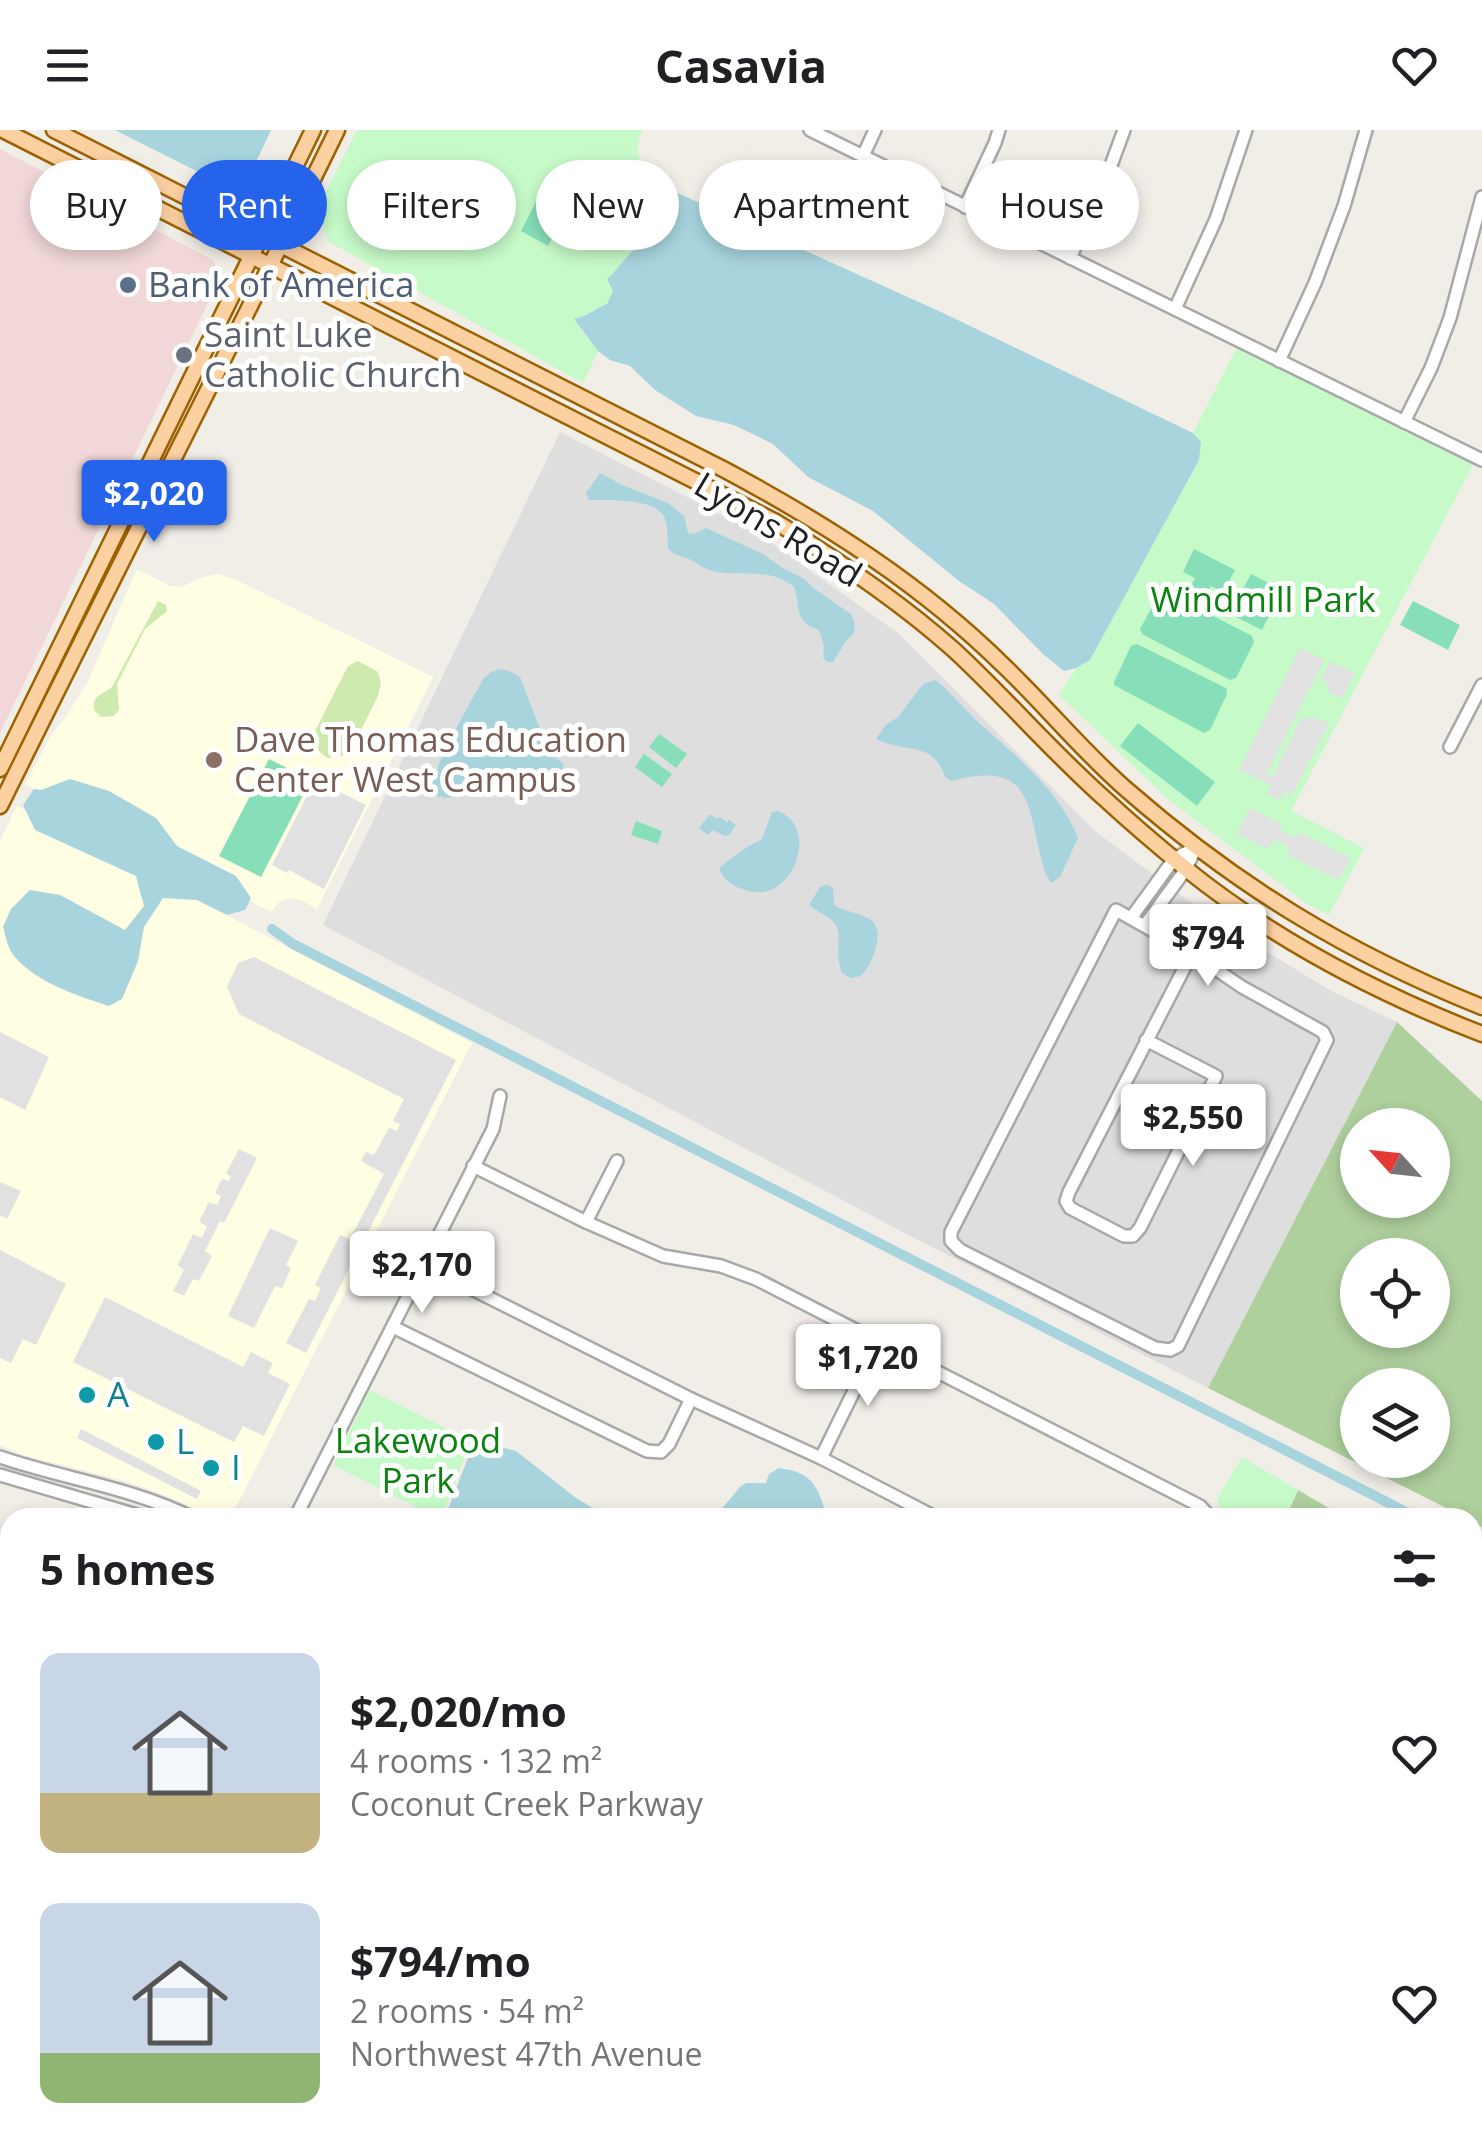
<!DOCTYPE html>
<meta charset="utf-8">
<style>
:root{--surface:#fff;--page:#f6f6f6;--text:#202124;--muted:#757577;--accent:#2563eb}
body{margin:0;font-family:"Open Sans",sans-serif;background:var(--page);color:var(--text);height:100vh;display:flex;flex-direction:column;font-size:38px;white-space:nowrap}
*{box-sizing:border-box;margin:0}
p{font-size:32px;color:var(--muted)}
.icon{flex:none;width:55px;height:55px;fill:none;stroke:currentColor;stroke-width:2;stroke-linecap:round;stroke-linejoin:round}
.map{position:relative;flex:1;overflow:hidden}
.panel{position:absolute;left:0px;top:1378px;width:1482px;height:642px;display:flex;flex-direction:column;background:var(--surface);border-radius:30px 30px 0 0;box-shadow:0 5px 15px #0003}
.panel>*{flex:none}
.banner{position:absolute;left:30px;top:30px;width:1422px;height:90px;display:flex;gap:20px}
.needle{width:65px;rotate:297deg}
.fabs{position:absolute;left:1340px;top:978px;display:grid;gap:20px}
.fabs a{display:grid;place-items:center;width:110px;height:110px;border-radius:50%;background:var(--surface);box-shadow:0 5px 15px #0003;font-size:50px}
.price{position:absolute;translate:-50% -85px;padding:0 22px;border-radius:10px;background:#fff;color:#222;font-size:32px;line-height:65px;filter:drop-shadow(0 2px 5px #0008)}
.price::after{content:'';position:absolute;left:50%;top:60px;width:30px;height:22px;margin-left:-15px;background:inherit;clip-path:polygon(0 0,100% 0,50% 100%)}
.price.selected{background:var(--accent);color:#fff}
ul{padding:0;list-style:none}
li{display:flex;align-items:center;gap:30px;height:250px;padding:0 40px}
li span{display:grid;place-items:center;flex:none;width:280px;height:200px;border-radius:20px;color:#555}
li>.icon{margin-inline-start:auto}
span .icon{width:120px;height:120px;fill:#fffc;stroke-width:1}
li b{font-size:42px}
h2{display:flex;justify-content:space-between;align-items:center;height:120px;padding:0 40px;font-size:42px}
.pill{padding:0 35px;border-radius:45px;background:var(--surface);box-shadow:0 5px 15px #0003;font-size:35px;line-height:90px}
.pill.selected{background:var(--accent);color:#fff}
header{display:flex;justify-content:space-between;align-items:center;height:130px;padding:0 40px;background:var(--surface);font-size:45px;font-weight:700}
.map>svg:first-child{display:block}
.residential{fill:#dfdede}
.commercial{fill:#f1d7d7}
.education{fill:#fffee3}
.grass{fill:#ceeaae}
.forest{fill:#aed09d;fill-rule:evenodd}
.park{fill:#c6fac8}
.pitch{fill:#86dfb9}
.parking{fill:#e1e1e1}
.water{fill:#a8d4de}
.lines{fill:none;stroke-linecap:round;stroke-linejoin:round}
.canal{stroke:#a8d4de;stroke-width:10}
.minor-casing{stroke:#a8a8a8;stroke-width:16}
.major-casing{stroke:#9d6200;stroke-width:19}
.minor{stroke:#fff;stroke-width:11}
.major{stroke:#fcd1a2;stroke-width:14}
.service-dot{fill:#5c6f8a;stroke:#fff;stroke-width:4}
.worship-dot{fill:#6b7280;stroke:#fff;stroke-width:4}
.education-dot{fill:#8d6e63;stroke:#fff;stroke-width:4}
.culture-dot{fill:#0f9aa8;stroke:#fff;stroke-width:4}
.labels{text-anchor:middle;stroke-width:10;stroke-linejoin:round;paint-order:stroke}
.service-label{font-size:35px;fill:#4e5e75;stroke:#fff;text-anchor:start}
.worship-label{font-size:35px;fill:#5b616d;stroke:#fff;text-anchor:start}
.street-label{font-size:35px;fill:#212121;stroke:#fff}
.park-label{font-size:35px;fill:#0c8211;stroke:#fff}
.education-label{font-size:35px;fill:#785e54;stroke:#fff;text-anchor:start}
.culture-label{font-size:35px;fill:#0d838f;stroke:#fff;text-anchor:start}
</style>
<header><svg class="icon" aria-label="menu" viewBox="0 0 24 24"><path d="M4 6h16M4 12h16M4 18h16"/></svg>Casavia<svg class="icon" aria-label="heart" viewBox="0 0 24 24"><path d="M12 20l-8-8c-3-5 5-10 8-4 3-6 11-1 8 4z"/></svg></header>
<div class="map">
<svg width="1482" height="2018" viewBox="0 0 1482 2018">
<rect width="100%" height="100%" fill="#f1eee8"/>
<path class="residential" d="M560,302l199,102 139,99 198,199 120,89 117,71 64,30 -189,366 -313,-160 -572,-303z"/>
<path class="commercial" d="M0,19l213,111 8,16 -221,457z"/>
<g class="education">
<path d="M137,439l33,17 12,1 17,-9 19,-4 16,5 199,98 -116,232 -16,-9 -11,-2 -11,4 -8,10 -246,-128 25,-47 15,-19 23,-37z"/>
<path d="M17,676l455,237 -241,474h-20l-37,-18 -45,-17 -106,-27 -23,-10v-604z"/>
</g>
<g class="grass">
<path d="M158,471l8,4 1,6 -22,18 -28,55 2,25 -5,7 -13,1 -6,-6c-5,-15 7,-16 17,-24z"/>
<path d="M358,531l20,11 3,11 -3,13 -26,52 -7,7 -17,3c-12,-6 -16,-17 -12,-29l31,-61 3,-3z"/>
</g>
<g class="forest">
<path d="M1397,892l85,79v426l-9,-5 -1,-4 -8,-1 -256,-129zM1358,995h74v75h-74zM1358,1125h74v75h-74zM1358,1255h74v75h-74z"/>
<path d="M1298,1360l46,27h-58z"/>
<path d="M1473,1463l9,6v105l-9,10z"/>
</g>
<g class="park">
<path d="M357,0h286c-14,27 2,36 19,56l-16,-4 -19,37 13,8 6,10c-5,8 -11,11 -17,18 -8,8 -13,16 -22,24l6,12 -6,13c-14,5 -19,13 -26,26l17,21 -15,32 -254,-141 -12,-33z"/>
<path d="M1237,217l238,114 -184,350 73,37 -35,67 -23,-12 -136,-102 -111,-106 17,-27 14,-8 109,-200 2,-18 -8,-9z"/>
<path d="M370,1260l101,51 -29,76h-6l-103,-52z"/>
<path d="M1242,1327l56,33 -12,27h-63l-6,-18z"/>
</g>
<g class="pitch">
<path d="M541,62l28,14 -21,40 -27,-15z"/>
<path d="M1194,419l41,21 -12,22 -12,-6 -9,17 -15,-9 8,-16 -12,-6z"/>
<path d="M1251,444l31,16 -20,40 -32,-16z"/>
<path d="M1165,461l87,45 2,6 -18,36 -6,2 -88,-46 -2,-5 19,-35z"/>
<path d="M1413,471l47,24 -12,25 -48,-25z"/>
<path d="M1137,514l89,44 1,6 -17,36 -6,3 -90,-48v-3l17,-36z"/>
<path d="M1138,593l77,59 -18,24 -77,-60z"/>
<path d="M659,604l28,20 -11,14 -27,-21z"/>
<path d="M644,624l28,20 -10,13 -27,-20z"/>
<path d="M269,629l42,21 -50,97 -42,-21z"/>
<path d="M636,691l26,10 -4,13 -27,-9z"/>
</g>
<g class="parking">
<path d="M1300,518l24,12 -57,113 6,3 28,-58 19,1 9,4 -37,72 -7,-3 -5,8 -13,-6 4,-9 -32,-15z"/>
<path d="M1330,532l25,11 -13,25 -13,-5 -2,-10 -6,-4z"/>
<path d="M315,650l51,25 -42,84 -35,-19 -2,3 -15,-8z"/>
<path d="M1250,678l31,16v7l14,7 4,-6 51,26 -11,22 -52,-25 3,-7 -16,-9 -6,10 -31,-15z"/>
<path d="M254,827l202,103 -150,293 -20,-10 23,-44 6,2 6,-13 -6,-3 25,-50 10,4 34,-65 -23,-13 5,-9 8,3 15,-27 8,3 3,-7 -7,-3 11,-22 -165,-85 -12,-27 11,-24z"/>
<path d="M0,902l49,25 -24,53 -25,-13z"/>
<path d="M239,1019l18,9 -33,65 -4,-2 -15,30 7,5 -13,25 -6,-2 -9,17 -11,-5 11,-21 -6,-5 15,-31 9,4 5,-12 -8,-4 10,-20 8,3 4,-9 -6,-3 7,-14 7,2 2,-5 -5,-2z"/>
<path d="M0,1052l21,9 -14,28 -7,-4z"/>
<path d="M270,1098l28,13 -12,24 5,3 -9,20 -7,-2 -21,42 -26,-12z"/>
<path d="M0,1120l66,34 -30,61 -13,-6 -12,24 -11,-5z"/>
<path d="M105,1167l138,70 8,-15 22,11 -5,10 22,11 -26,52 -21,-10 -9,16 -161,-80z"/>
<path d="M81,1299l120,62 -4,8 -120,-61z"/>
</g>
<g class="water">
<path d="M115,0h156c-11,22 -20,54 -47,55z"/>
<path d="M631,50l31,6 279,126 252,121 8,9 -2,18 -109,200 -14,8 -12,3 -21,-17 -49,-50 -35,-23 -86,-70 -65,-34 -35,-33 -39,-19 -38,-9 -41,-26 -25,-24 -20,-6 -12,-9 -24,-32c15,-3 20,-10 33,-15l6,-13 -6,-12c8,-7 14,-16 22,-24 6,-6 12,-10 17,-18 -9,-16 -24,-18 -30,-38l8,-14z"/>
<path d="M600,343l22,12 46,18 16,13 4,17 6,1 12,-6 57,26 18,13 23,12 11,10 36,25 4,10 -1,9 -8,8 -13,21h-6l-4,-5 1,-11 -5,-16c-26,-8 -18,-24 -25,-43 -22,-19 -50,-11 -77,-15 -12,-2 -18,-8 -28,-13 -9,-4 -14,-3 -21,-10 -1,-10 1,-25 -5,-34 -13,-18 -55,-14 -74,-15l-3,-7z"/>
<path d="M499,539l10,2 11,6 25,65 8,14 10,7c1,12 -2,20 -10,29 -22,1 -43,-6 -66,-3 -18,2 -39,16 -55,4 -3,-22 39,-90 51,-114l8,-7z"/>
<path d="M936,550c18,16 33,34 51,50 35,31 73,63 91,108l-18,39 -9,6 -6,-11c-19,-62 -8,-114 -94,-91l-6,-4c-11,-37 -43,-24 -69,-38l10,-14 12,-8 25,-33z"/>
<path d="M70,649l39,12 47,27 21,28 59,30 15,22 -6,12 -18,5 -30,-15 -34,-2 -19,29 -6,34 -16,38 -13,7c-33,-11 -70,-22 -94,-49 -7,-7 -9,-20 -12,-30l8,-18 19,-19 30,5 65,35 19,-24 -8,-30 -101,-46 -12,-25 11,-16 7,1z"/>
<path d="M778,681c44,16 14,99 -36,78 -12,-5 -19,-9 -23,-21l23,-18 20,-11 10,-27z"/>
<path d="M710,684l7,5 3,-2 7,5 2,-2 7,5 -6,9 -5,2 -13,-6 -4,5 -9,-7z"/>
<path d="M827,754l6,4 1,17c11,7 32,9 39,17 12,14 -2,43 -12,54l-10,2 -9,-5c-7,-17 0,-36 -6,-48 -5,-9 -19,-13 -27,-20l11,-18z"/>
<path d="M478,1311l38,10 60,47 32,19h-163l28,-72z"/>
<path d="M779,1338c34,4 39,19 48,49h-112l25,-30 6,-4h20l3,-9z"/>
<path d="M0,1472l10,2v86l-10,-5z"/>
<path d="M10,1848v162h320l-4,8h-326v-156z"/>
<path d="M409,2010h174l-4,8h-157z"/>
</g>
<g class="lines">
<g class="canal">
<path d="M272,799l21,15 1125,574"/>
<path d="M1472,1415l10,5"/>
</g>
<g class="minor-casing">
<g id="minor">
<path d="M810,0l672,330"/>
<path d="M863,26l12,-26"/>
<path d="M965,77l30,-64 4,-13"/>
<path d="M1070,128l36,-79 18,-49"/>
<path d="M1175,179l41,-90 30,-89"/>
<path d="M1279,231l36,-78 29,-77 22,-76"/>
<path d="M1404,292l27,-54 19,-50 32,-121"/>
<path d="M1450,617l32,-62"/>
<path d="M1116,780l76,43 50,34 81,45 4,8 -149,306 -8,4 -15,-2 -195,-98 -9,-9v-9z"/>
<path d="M1131,788l43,-59 22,-12"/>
<path d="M1145,795l41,-56 10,-22"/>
<path d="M1146,910l70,36 -76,152 -7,8h-9l-54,-28 -4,-7 3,-9 123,-239"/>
<path d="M473,1036l113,56 77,34 58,10 35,13 444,227 11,12"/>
<path d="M586,1092l31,-61"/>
<path d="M424,1135l267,134 130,59 116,60"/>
<path d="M393,1197l254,124 14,1 8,-8 22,-45"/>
<path d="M0,1327c64,22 131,30 193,61"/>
<path d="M821,1328l57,-116"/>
<path d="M0,1345l147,43"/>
<path d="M295,1388l198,-389 7,-33"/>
<path d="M0,1612l10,5"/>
<path d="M1472,1762l10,5"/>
<path d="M1472,1774l10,5"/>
<path d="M0,1778l10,-12"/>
<path d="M1472,1924l10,-7"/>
<path d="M822,2010l38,8"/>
<path d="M1421,2010l17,8"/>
<path d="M716,2018l29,-8"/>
</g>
</g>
<g class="major-casing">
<g id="major">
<path d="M3,0l773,392c62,38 123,79 178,128 52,48 98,102 151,149 26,24 53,47 80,69 89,72 191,125 297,166"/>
<path d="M54,0l671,340c101,54 197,115 279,196 42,40 79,86 123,124 110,96 220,163 355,217"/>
<path d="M0,639l313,-639"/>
<path d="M0,676c111,-226 227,-450 337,-676"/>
<path d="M1472,1620l10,-10"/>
<path d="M1472,1656l10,-10"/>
<path d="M1100,2018l8,-8"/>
<path d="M1132,2018l7,-8"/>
</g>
</g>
<use href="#minor" class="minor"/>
<use href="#major" class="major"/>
</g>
<circle class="service-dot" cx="128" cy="155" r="10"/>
<circle class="worship-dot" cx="184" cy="225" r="10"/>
<circle class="education-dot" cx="214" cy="630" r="10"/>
<g class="culture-dot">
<circle cx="87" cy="1265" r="10"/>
<circle cx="156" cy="1312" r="10"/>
<circle cx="211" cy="1338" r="10"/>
</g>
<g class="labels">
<g class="service-label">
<text x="148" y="167">Bank of America</text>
</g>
<g class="worship-label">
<text x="204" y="217">Saint Luke<tspan x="204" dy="40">Catholic Church</tspan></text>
</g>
<g class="street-label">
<text transform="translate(778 400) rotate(31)" y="12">Lyons Road</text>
</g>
<g class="park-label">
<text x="1263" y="482">Windmill Park</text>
<text x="418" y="1323">Lakewood<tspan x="418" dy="40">Park</tspan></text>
</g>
<g class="education-label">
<text x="234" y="622">Dave Thomas Education<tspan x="234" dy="40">Center West Campus</tspan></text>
</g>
<g class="culture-label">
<text x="107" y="1277">A</text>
<text x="176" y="1324">L</text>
<text x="231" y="1350">I</text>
</g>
</g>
</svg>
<div class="fabs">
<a><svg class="needle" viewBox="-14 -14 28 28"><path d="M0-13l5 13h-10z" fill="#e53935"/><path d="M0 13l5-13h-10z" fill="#757577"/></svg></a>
<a><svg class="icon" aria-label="locate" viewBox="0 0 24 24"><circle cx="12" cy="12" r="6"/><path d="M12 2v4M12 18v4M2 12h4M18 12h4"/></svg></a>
<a><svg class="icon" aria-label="layers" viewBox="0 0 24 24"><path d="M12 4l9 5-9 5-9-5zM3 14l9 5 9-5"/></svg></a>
</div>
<b class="price selected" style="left:154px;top:415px">$2,020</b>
<b class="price" style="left:1208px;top:859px">$794</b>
<b class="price" style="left:1193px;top:1039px">$2,550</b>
<b class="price" style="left:422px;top:1186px">$2,170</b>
<b class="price" style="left:868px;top:1279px">$1,720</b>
<div class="banner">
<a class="pill">Buy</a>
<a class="pill selected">Rent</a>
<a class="pill">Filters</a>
<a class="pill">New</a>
<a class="pill">Apartment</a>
<a class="pill">House</a>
</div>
<section class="panel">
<h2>5 homes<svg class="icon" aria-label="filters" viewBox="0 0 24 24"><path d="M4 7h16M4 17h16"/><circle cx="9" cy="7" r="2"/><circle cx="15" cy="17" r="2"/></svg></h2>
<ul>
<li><span style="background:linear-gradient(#c9d6e8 70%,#c2b280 0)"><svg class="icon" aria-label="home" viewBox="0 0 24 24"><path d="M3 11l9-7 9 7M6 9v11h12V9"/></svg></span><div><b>$2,020/mo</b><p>4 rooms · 132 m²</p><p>Coconut Creek Parkway</p></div><svg class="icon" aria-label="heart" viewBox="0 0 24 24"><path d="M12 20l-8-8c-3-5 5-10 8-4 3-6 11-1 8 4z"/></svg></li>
<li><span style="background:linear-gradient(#c9d6e8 75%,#8fb573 0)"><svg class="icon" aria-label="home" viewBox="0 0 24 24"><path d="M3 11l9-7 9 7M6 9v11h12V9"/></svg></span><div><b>$794/mo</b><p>2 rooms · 54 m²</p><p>Northwest 47th Avenue</p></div><svg class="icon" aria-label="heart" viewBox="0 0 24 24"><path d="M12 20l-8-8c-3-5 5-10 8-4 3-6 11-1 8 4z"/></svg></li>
</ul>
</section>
</div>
